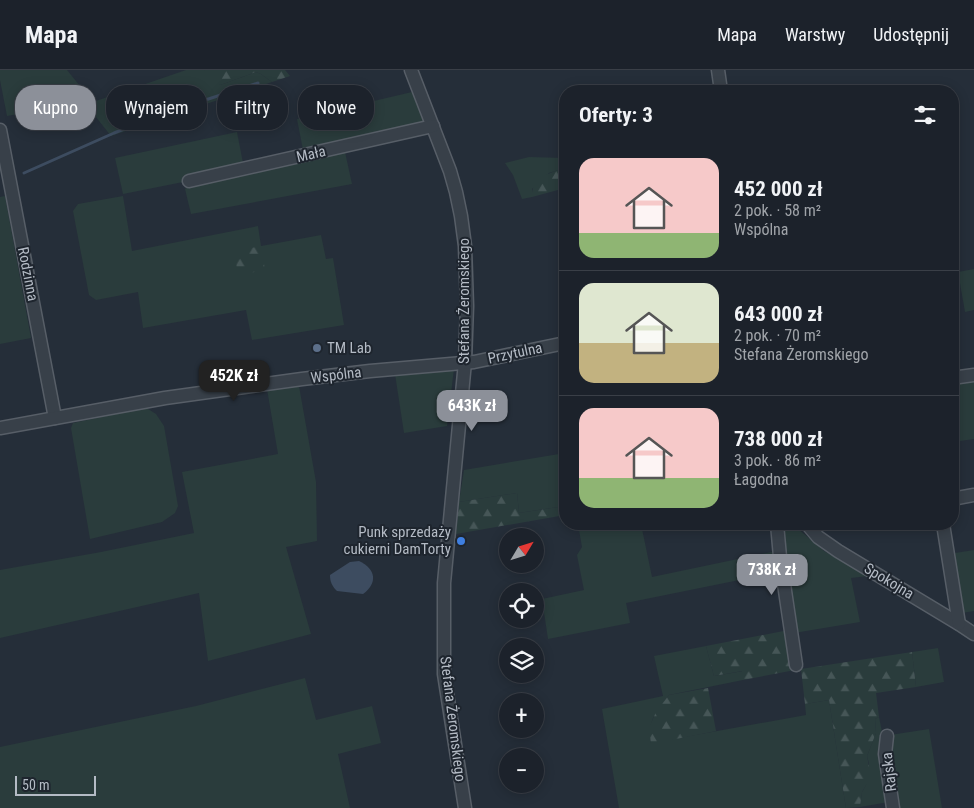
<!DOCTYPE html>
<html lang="pl">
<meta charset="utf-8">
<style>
:root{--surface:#1c222b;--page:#252a33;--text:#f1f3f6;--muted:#a0a4a9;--line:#3a3f47;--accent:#8c9099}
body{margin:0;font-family:"Roboto Condensed",sans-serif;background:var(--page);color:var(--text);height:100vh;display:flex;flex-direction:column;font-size:19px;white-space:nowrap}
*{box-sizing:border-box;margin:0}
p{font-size:16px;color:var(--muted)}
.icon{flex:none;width:28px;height:28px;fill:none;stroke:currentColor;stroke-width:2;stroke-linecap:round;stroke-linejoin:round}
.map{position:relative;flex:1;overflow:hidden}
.details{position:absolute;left:559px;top:15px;width:400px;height:445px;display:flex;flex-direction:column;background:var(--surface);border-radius:20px;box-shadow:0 2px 12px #0003,0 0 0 1px var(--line)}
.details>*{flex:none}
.banner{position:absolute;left:15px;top:15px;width:469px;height:45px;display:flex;gap:10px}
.needle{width:32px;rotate:52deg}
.controls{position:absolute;left:499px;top:458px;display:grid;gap:10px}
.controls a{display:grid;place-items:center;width:45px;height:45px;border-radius:50%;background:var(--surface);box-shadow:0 2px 12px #0003,0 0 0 1px var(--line);font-size:25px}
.scale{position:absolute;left:15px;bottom:12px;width:81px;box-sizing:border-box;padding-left:5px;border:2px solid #b4bbc5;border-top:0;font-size:14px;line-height:18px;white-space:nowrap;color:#b4bbc5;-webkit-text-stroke:4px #1e252e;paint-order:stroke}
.price{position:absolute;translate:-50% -42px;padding:0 11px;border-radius:10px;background:var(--accent);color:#fff;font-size:16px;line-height:32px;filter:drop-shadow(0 1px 2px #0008)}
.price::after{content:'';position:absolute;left:50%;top:30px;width:15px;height:11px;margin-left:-8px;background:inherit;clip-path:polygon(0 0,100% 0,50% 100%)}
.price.selected{background:#222;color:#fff}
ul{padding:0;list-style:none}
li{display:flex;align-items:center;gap:15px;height:125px;padding:0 20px}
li+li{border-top:1px solid var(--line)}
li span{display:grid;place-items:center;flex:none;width:140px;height:100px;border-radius:15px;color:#555}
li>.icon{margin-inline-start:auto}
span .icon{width:60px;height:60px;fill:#fffc;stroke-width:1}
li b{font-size:21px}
h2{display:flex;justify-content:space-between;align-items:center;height:60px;padding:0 20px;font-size:21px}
.tag{padding:0 18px;border-radius:20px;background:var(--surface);box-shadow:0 2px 12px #0003,0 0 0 1px var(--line);font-size:18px;line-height:45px}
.tag.selected{background:var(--accent);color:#fff}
header{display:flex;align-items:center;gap:30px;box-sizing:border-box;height:70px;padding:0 25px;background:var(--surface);border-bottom:1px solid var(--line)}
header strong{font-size:24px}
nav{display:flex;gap:28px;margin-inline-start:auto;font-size:18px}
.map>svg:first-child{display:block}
.green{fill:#2a3c3c}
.forest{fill:url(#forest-firs)}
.water{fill:#3d4c60}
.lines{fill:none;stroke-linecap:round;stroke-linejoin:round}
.stream{stroke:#3d4c60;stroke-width:3}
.minor-casing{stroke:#575e67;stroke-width:15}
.minor{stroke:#384049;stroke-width:12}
.service-dot{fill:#5c6f8a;stroke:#1e252e;stroke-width:2}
.shop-dot{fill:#3f7fe0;stroke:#1e252e;stroke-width:2}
.labels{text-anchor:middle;stroke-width:4;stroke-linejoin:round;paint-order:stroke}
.street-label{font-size:15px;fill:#b4bbc5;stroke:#1e252e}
.poi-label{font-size:15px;fill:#b4bbc5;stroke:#1e252e;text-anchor:start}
</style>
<header>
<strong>Mapa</strong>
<nav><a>Mapa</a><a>Warstwy</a><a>Udostępnij</a></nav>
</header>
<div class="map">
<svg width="974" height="738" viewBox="0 0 974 738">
<defs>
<pattern id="forest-firs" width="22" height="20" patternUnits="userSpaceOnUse" patternTransform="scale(1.25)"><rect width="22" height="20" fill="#2a3c3c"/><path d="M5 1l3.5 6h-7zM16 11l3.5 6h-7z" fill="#465657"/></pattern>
</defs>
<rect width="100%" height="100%" fill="#252e39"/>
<g class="green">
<path d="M0,0h67l26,32 93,-32h18l16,15 36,-13 5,2 11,8 -161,54 -27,-34 -77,14 -7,-36z"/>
<path d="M412,22l13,32 -122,26 -6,-31z"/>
<path d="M237,62l6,31 -60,19 -60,12 -8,-36z"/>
<path d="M345,82l7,32 -161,30 -6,-25 5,-4z"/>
<path d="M529,87l36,1v10l-16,5 -17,16v8l-10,2 -9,-24 -8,-12z"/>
<path d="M5,126l26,142 -31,6v-147z"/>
<path d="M123,126l9,55 126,-25 3,20 60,-11 5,24 7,-1 11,67 -92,15 -6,-30 -103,18 -5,-36 -42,8 -7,-5 -16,-84 5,-7z"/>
<path d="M974,199v41l-9,2 -7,-40z"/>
<path d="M454,299l-7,57 -43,7 -9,-59z"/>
<path d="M974,299v70l-21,3v-69z"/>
<path d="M299,316l17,96 1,59 -31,6 25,87 -103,27 -9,-68 -199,45v-68l101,-18 93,-19 -12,-61 96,-18 -11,-65z"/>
<path d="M140,339h8l8,5 8,12 14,80 -3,7 -13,9 -72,17 -19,-111 2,-5z"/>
<path d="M565,383v53l-46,7 -2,-20 -58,9 5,-32z"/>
<path d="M578,454h63l11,53 124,-26 3,21 -153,31 4,20 -82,16 -6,-40 42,-9 -7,-35 5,-8z"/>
<path d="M790,455l7,3 27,23 44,25 -17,2 9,44 -66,11 -11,-107z"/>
<path d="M974,480v61l-12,2 -7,-60z"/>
<path d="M706,576l8,30 29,-5v9l-74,15 -16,23 -3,10 1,15 155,-28 -1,-11 24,-4 17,108h-227l-17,-99 61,-13 -9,-40z"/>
<path d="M938,578l6,34 -28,5 -4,-35z"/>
<path d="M305,608l11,42 56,-14 9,37 -43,11 12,54h-350v-61l196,-41z"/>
<path d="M879,647l4,20 6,65 -29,5 2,-15 4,-7 3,-21 -2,-8 9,-23 -1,-14z"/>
<path d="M929,659l13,79h-44l-8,-52 3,-1 -3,-20z"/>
</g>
<g class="forest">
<path d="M204,0h81l5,6 -18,6 -11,-8 -5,-2 -36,13c-8,-2 -14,-8 -16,-15z"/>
<path d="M565,98v20l-33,9c-1,-20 18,-24 33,-29z"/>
<path d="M261,176l4,24 -27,5 -4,-24z"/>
<path d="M517,423l2,20 46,-7v9l-109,19 3,-32z"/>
<path d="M789,560l6,40 -52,10 -1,-9 -28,5 -8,-30z"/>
<path d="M912,582l4,35 -40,6 3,24 -4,2 1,14 -9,23 3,16 -1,8 -7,12 -2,15 -14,1 -17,-108 -24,4 -4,-35z"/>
<path d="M708,618l8,43 -65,13 -2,-16 7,-16 13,-17z"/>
</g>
<path class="water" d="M359,491c17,8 19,22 4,33l-26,-3c-5,-5 -7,-9 -7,-16l20,-13z"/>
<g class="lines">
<path class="stream" d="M24,103l90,-40 51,-20 93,-30"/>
<g class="minor-casing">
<g id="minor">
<path d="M411,0l39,101 6,21 5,24 4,30 2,60 -2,56 -21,221v91l21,134"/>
<path d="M718,0l3,21"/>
<path d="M0,60l55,288"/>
<path d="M189,111l244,-55"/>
<path d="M952,308l22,-3"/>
<path d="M0,358l165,-30 137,-19 68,-8 104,-9 91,-19"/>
<path d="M952,429l22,-4"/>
<path d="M777,454l3,33 16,108"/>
<path d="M807,454l11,13 20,14 121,73 15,10"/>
<path d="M943,454l16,100"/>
<path d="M887,666l-2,18 8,54"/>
</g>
</g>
<use href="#minor" class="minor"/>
</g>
<circle class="service-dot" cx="317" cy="278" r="5"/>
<circle class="shop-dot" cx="461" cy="471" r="5"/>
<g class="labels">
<g class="street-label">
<text transform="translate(311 84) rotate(-13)" y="5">Mała</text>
<text transform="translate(28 204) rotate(79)" y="5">Rodzinna</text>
<text transform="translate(464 231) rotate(-90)" y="5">Stefana Żeromskiego</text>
<text transform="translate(515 283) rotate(-12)" y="5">Przytulna</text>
<text transform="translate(336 305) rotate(-7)" y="5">Wspólna</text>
<text transform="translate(889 511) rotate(31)" y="5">Spokojna</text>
<text transform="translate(453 649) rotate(83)" y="5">Stefana Żeromskiego</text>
<text transform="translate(889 702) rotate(-97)" y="5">Rajska</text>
</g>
<g class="poi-label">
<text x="327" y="283">TM Lab</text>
<text x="451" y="467" text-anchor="end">Punk sprzedaży<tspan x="451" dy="17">cukierni DamTorty</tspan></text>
</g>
</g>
</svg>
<div class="controls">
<a><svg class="needle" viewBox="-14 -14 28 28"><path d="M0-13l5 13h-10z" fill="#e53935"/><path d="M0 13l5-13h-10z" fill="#a0a4a9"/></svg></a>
<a><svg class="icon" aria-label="locate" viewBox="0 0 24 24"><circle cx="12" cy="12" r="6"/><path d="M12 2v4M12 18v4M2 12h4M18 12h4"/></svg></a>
<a><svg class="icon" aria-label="layers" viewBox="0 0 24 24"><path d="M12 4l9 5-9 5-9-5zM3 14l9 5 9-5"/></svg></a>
<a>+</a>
<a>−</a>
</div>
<div class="scale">50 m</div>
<b class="price selected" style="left:234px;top:332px">452K zł</b>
<b class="price" style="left:472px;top:362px">643K zł</b>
<b class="price" style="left:772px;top:526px">738K zł</b>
<div class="banner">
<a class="tag selected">Kupno</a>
<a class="tag">Wynajem</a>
<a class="tag">Filtry</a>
<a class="tag">Nowe</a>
</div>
<section class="details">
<h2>Oferty: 3<svg class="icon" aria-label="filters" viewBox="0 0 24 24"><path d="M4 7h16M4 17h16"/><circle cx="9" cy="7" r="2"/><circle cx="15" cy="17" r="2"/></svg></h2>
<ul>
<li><span style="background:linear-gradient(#f6c9c9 75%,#8fb573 0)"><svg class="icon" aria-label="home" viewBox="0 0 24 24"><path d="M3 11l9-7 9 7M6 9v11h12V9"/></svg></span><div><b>452 000 zł</b><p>2 pok. · 58 m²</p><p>Wspólna</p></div></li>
<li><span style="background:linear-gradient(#dfe7d0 60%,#c2b280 0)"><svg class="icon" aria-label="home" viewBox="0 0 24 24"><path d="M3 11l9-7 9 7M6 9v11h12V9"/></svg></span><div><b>643 000 zł</b><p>2 pok. · 70 m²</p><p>Stefana Żeromskiego</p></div></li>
<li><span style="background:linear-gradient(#f6c9c9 70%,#8fb573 0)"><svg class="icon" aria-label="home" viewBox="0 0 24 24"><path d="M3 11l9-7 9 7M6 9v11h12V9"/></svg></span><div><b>738 000 zł</b><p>3 pok. · 86 m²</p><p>Łagodna</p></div></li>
</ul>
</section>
</div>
